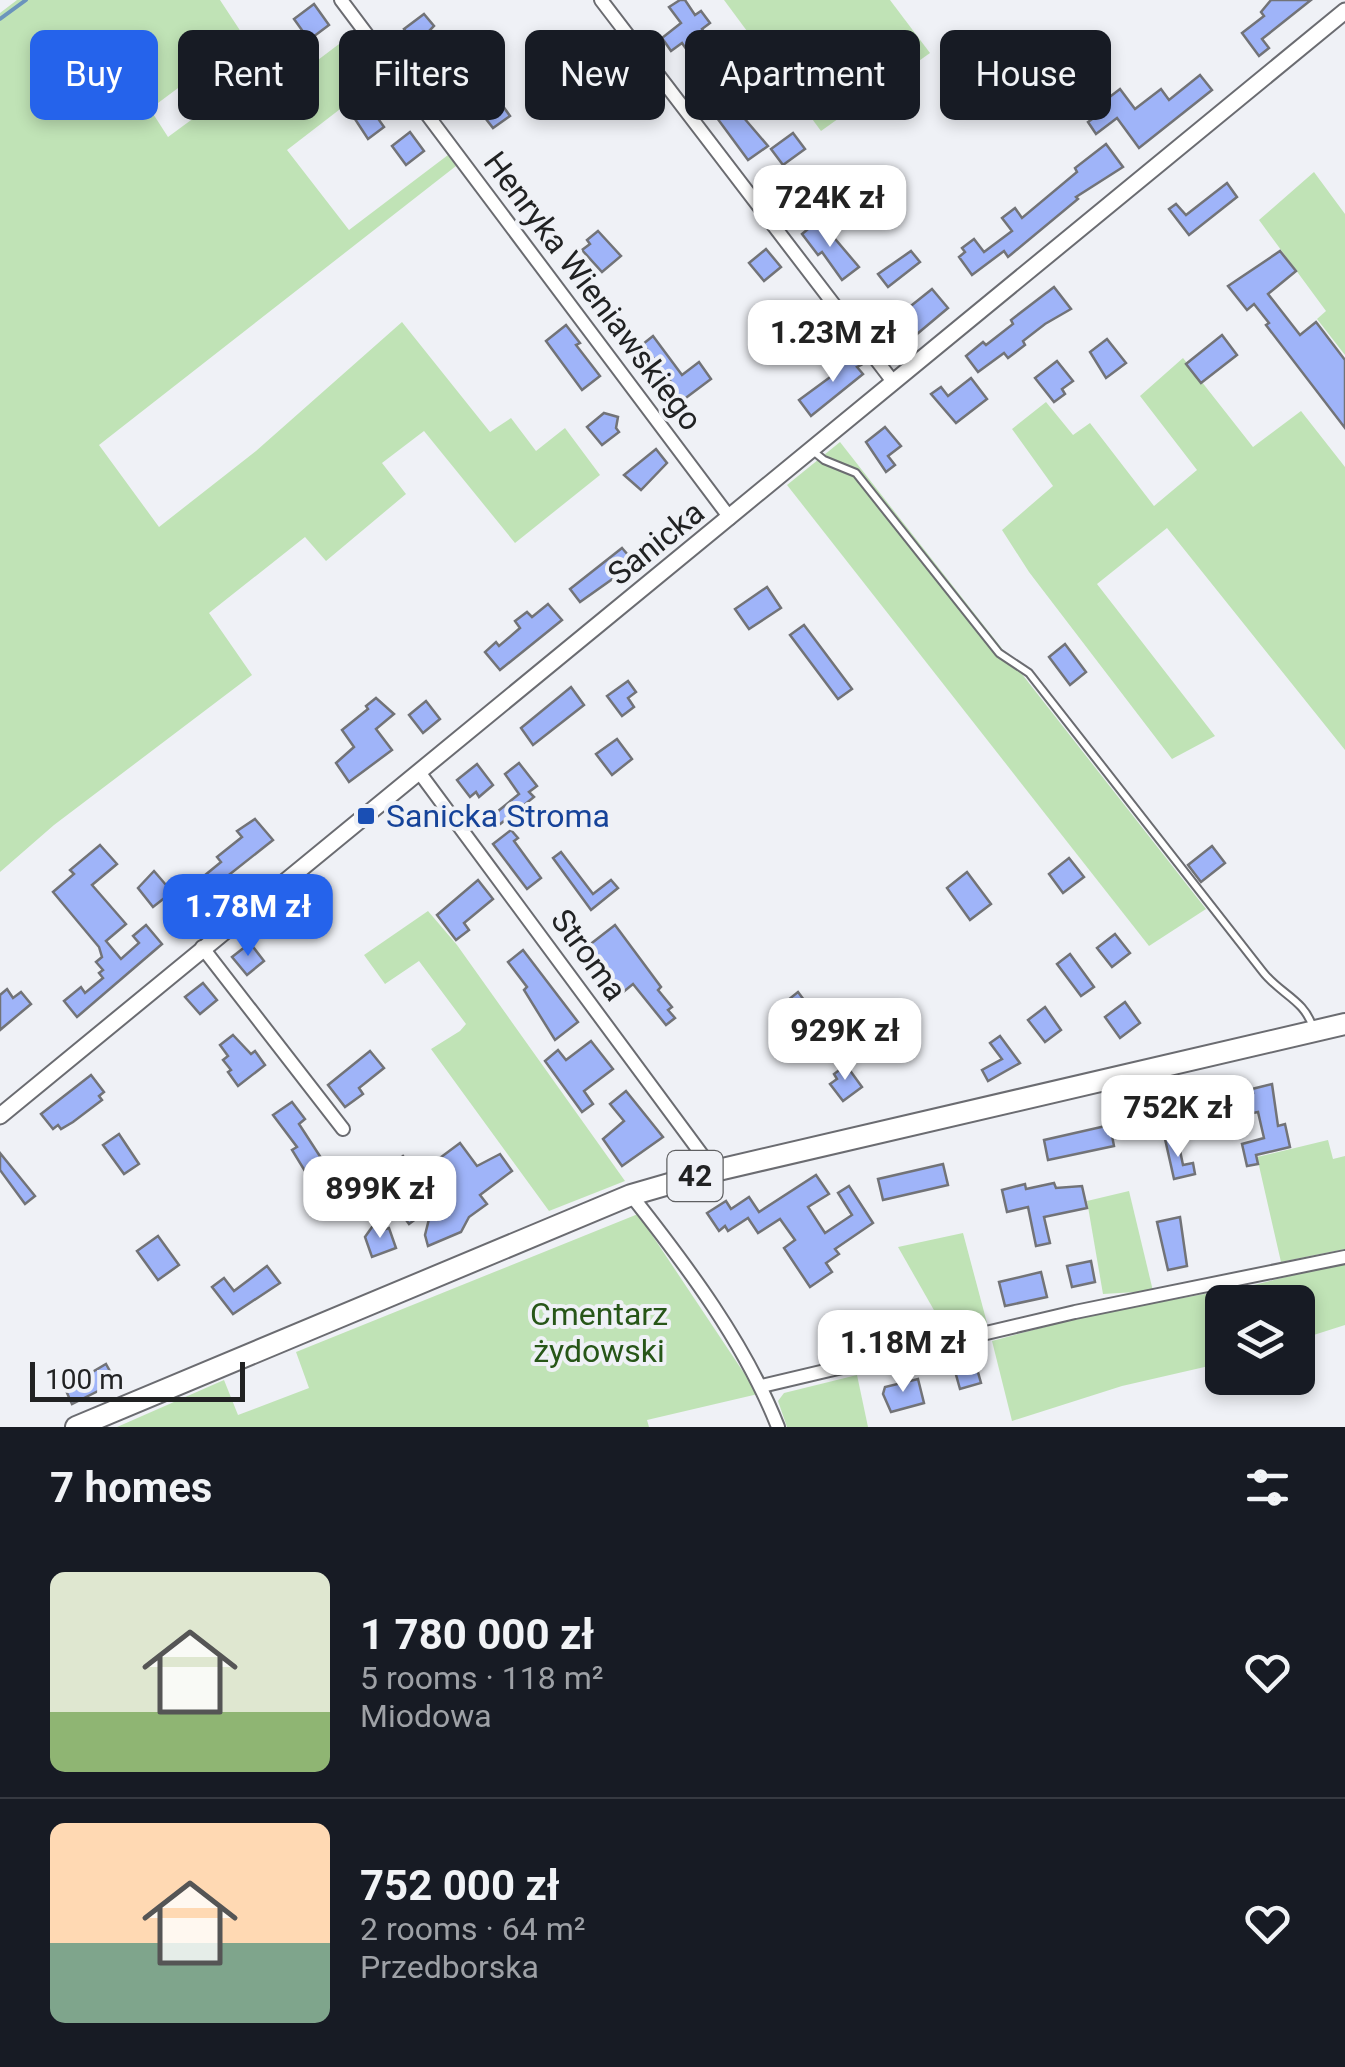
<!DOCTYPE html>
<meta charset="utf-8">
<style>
:root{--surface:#171b24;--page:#242831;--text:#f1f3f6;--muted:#9ea1a6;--line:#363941;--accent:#2563eb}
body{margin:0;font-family:Roboto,sans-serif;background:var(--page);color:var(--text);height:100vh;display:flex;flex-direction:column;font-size:38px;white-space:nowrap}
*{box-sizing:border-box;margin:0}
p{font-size:32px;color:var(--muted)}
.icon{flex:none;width:55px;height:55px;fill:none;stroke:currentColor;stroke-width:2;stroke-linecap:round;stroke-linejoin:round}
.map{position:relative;height:1427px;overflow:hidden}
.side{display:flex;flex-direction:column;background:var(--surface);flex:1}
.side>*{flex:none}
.banner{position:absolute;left:30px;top:30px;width:1285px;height:90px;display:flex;gap:20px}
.fabs{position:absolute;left:1205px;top:1285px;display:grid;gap:20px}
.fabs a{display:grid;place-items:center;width:110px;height:110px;border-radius:15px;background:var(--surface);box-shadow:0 5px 15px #0003;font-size:50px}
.scale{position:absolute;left:30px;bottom:25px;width:215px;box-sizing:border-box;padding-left:10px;border:5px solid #212223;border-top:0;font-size:28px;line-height:35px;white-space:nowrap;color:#212223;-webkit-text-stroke:8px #eff1f6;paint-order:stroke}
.price{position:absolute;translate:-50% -85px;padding:0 22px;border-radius:20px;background:#fff;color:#222;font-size:32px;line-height:65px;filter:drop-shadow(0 2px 5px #0008)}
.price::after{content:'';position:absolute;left:50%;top:60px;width:30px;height:22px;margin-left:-15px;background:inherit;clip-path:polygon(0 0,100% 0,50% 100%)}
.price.on{background:var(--accent);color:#fff}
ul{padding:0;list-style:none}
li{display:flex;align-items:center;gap:30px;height:250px;padding:0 50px}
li+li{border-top:2px solid var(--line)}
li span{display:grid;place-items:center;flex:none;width:280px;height:200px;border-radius:15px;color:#555}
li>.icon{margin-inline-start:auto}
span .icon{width:120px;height:120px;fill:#fffc;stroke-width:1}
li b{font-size:42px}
h2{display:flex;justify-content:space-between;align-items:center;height:120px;padding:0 50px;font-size:42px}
.tag{padding:0 35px;border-radius:15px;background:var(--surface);box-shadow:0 5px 15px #0003;font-size:35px;line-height:90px}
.tag.on{background:var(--accent);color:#fff}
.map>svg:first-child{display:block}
.green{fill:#c0e3b6}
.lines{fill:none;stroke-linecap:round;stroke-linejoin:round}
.stream{stroke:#6b94bc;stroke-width:4}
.building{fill:#9fb4f9;stroke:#727377;stroke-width:2.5}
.service-casing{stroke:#6b6c71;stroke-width:10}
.minor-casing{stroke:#6b6c71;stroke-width:16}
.tertiary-casing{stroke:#6b6c71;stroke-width:19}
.primary-casing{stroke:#6b6c71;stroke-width:24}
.service{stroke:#fff;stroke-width:6}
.minor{stroke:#fff;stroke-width:12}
.tertiary{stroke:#fff;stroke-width:15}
.primary{stroke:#fff;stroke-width:20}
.transit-dot{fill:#1a4fb4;stroke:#eff1f6;stroke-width:4}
.labels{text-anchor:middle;stroke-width:8;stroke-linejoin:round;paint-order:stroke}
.shield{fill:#eff1f6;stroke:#5f6062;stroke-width:2.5}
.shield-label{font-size:30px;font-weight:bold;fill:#212223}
.street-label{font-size:32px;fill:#212223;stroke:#eff1f6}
.transit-label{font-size:32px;fill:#164399;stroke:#eff1f6;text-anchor:start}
.park-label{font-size:32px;fill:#275618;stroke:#eff1f6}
</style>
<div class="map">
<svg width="1345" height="1427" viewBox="0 0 1345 1427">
<rect width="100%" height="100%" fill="#eff1f6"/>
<g class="green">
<path d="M17,0h203l25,38 -95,71 18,28 68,-50 17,22 102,-77 28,44 -96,74 62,80 99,-75 8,11 -357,279 60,82 97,-76 146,-129 88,110 21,-14 25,33 29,-23 35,47 -85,68 -91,-112 -42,32 24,31 -80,67 -21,-24 -96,76 43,62 -198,150 -54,47v-859z"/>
<path d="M724,0h166l40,53 -109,78z"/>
<path d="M1314,172l31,42v141l-28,-36 9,-8 -67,-91z"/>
<path d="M1183,358l70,89 48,-36 44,56v283l-178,-222 -70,56 118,152 -43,23 -143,-187 -27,-42 51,-44 -41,-57 34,-27 27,33 17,-12 64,83 43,-36 -57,-74z"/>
<path d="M840,442l366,467 -57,37 -362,-461z"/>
<path d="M428,911l29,34 168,236 -76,30 -118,-162 29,-18 6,-7 -47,-63 -34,23 -21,-29z"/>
<path d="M1328,1140l5,19 12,-3v93l-64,13 -24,-105z"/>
<path d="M1129,1191l24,100 -50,3 -16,-93z"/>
<path d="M638,1214l120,180 -111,26 2,7h-532l107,-47 14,35 71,-27 -13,-36z"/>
<path d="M963,1233l24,90 -40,10 -49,-86z"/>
<path d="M1345,1262v63l-47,15v-38h-76v61l-100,23 -110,35 -20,-80 105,-28 153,-27z"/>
<path d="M857,1375l11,52h-81l-9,-26 6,-8z"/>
</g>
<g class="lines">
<path class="stream" d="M0,19l26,-19"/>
</g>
<g class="building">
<path d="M680,0h5l10,15 6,-4 9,12 -8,6 7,10 -6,4 -1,6 -6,-1 -7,5 -7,-10 -11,8 -9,-13 19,-15 -12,-16z"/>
<path d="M1271,0h40l-49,39 7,9 -10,8 -17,-23 22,-17 -3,-4z"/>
<path d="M314,4l15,21 -20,15 -15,-21z"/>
<path d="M424,14l10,12 -5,5 4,5 -14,12 -15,-19z"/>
<path d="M1200,75l12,15 -73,58 -22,-30 -21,16 -8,-12 10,-7 -4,-6 26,-20 15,20 26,-20 8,11z"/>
<path d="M490,88l20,28 -17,12 -21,-27z"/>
<path d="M371,102l11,15 -3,3 5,7 -16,12 -15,-23z"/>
<path d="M732,104l36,42 -20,14 -31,-42z"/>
<path d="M410,132l14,19 -18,14 -14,-19z"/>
<path d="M793,133l12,16 -22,16 -12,-16z"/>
<path d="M1106,144l17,23 -47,30 2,2 -70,58 -4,-6 -32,24 -13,-18 6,-5 -3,-4 12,-9 10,13 28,-21 -10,-13 13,-10 7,10 55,-46 -2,-4z"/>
<path d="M1227,183l10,14 -48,38 -20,-26 7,-5 10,11z"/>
<path d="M819,220l40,47 -17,13 -20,-28 -4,3 -16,-21z"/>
<path d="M598,231l23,25 -19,16 -20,-22 8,-6 -3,-4z"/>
<path d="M766,249l15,18 -17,14 -15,-18z"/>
<path d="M911,251l9,11 -32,25 -10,-13z"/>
<path d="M1280,251l16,20 -28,23 32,41 16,-13 29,38v68l-79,-103 3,-2 -15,-19 -7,6 -19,-24z"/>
<path d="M1054,287l17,22 -26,15 -22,17 2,4 -17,13 -4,-5 -26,19 -12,-16 17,-14 3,3 27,-21 -2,-4z"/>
<path d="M932,289l16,19 -44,37 -14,-17 9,-8 -2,-3z"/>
<path d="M566,325l14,18 -4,2 24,31 -18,14 -36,-49z"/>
<path d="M1222,335l15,20 -36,28 -15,-19z"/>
<path d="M653,336l29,39 17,-13 12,17 -32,24 -13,-17 5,-4 -28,-38z"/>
<path d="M1107,339l19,24 -20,15 -16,-26z"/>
<path d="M852,353l9,12 -4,2 6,7 -52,42 -12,-16 34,-25 -4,-5z"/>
<path d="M1057,361l16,20 -11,8 3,5 -11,8 -19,-24z"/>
<path d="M971,378l16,21 -31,24 -25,-29 10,-7 7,9z"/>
<path d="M604,413l14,4 -2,11 3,4 -17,13 -15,-18z"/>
<path d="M885,427l16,19 -13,10 7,9 -9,7 -20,-30z"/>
<path d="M656,449l11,14 -26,27 -17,-15z"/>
<path d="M622,548l13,15 -55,39 -10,-13z"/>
<path d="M767,587l14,21 -32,21 -14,-20z"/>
<path d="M548,604l14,16 -62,50 -15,-18 11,-10 3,4 21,-18 -5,-7 12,-9 5,5z"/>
<path d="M804,625l48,64 -14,10 -48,-64z"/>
<path d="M1065,644l21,28 -16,13 -21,-28z"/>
<path d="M628,681l8,11 -8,6 6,9 -12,9 -15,-20z"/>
<path d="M571,687l13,18 -51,40 -12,-17z"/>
<path d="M376,698l18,16 -18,15 16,21 -43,32 -13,-19 18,-16 -12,-17 26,-21 -2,-3z"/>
<path d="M426,701l14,18 -17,14 -14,-18z"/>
<path d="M617,739l15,20 -20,16 -16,-21z"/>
<path d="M519,763l18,23 -8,6 5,5 -35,28 -7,-9 27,-22 -14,-20z"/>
<path d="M477,764l16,21 -14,12 -3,-5 -6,5 -13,-17z"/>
<path d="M255,819l18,21 -53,42 6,7 -17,15 -16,-19 28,-23 -4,-5 25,-20 -5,-6z"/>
<path d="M511,830l7,8 -4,3 27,37 -14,11 -34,-45z"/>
<path d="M100,845l17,19 -25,21 34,39 -20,17 15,18 18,-16 -6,-7 13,-11 16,19 -85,73 -13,-16 17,-14 4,6 18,-15 -4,-5 4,-3 -7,-8 6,-5 -3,-10 -46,-55 21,-18 -4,-4z"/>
<path d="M1212,846l13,17 -24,19 -13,-17z"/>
<path d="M561,852l32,42 18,-14 7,8 -27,22 -38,-52z"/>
<path d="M1069,858l15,19 -21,16 -14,-19z"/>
<path d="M154,871l18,21 -19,15 -15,-19z"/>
<path d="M967,872l24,32 -21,16 -23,-32z"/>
<path d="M478,880l15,19 -29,24 5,7 -13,10 -19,-25z"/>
<path d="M615,925l46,62 -3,3 14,17 -4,3 7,8 -9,7 -33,-41 -22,18 -14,-17 13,-10 -22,-29z"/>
<path d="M1115,934l15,19 -18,14 -15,-19z"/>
<path d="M250,943l14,18 -17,14 -15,-18z"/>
<path d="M523,950l55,72 -23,18 -31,-50 3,-3 -19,-25z"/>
<path d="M1070,954l24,33 -13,9 -24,-32z"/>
<path d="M203,983l14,17 -17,14 -15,-17z"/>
<path d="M7,989l6,9 8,-6 10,12 -31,26v-35z"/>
<path d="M798,992l15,20 -18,14 -12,-22z"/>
<path d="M1125,1002l15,21 -20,15 -15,-21z"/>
<path d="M880,1003l12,16 10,-6 13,18 -10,7 -13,-19 -37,28 4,4 -10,7 -26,-39 7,-6 13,18z"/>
<path d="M1045,1007l16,23 -16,12 -17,-22z"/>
<path d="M233,1035l18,19 4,-3 10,14 -27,21 -10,-14 3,-2 -8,-10 5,-4 -8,-11z"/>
<path d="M1000,1036l20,27 -32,18 -6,-11 20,-11 -12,-16z"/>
<path d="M591,1041l22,28 -29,22 9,13 -11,8 -37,-51 13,-11 8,10z"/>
<path d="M370,1051l14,17 -25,20 4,6 -18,13 -17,-22z"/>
<path d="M846,1065l16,22 -19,14 -13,-17 7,-5 -3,-5z"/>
<path d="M91,1075l13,17 -5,4 3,4 -29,22 -12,7 -3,-4 -5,4 -12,-15z"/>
<path d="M1272,1084l6,42 7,-2 5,23 -34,8 2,9 -11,2 -5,-22 22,-6 -6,-26 -44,9 -1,-9 -34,9 -7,-26 26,-7 2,13 53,-8 -1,-4z"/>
<path d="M626,1091l37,46 -41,29 -19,-27 21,-18 -14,-17z"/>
<path d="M292,1102l13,17 -6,5 26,40 -7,9 -10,3 -16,-26 5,-3 -24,-32z"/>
<path d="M1110,1125l4,21 -66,14 -4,-20z"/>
<path d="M119,1134l20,30 -15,10 -21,-29z"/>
<path d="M1177,1136l6,29 10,-2 2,11 -21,5 -9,-40z"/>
<path d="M460,1143l17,23 23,-12 12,17 -32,24 7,9 -18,13 -8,15 -33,14 -3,-11 7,-28 -23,17 -34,-47 28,-21 14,19z"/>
<path d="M0,1153l35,43 -10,8 -25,-34z"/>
<path d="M943,1164l5,21 -65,15 -5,-21z"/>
<path d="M816,1175l13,19 -21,13 17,26 27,-18 -14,-22 11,-7 24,37 -38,26 4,5 -13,9 6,9 -22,15 -26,-39 11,-8 -15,-21 -22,14 -10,-15 -20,13 -3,-5 -6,5 -12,-18 19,-12 5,8 18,-12 10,15z"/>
<path d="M1054,1183l2,5 26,-2 5,22 -43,9 6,26 -14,3 -8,-39 -21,5 -5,-22 23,-6 1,5z"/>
<path d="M1180,1217l7,49 -19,4 -11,-48z"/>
<path d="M381,1224l2,6 6,-2 7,20 -24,9 -7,-20 7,-10z"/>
<path d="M158,1236l21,29 -21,15 -21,-29z"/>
<path d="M1091,1261l4,21 -23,5 -5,-21z"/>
<path d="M267,1266l13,17 -47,31 -21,-27 12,-9 10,13z"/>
<path d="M1041,1272l6,25 -42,9 -6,-24z"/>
<path d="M974,1358l7,25 -21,6 -7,-25z"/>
<path d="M106,1364l10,18 -44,22 -9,-20 18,-8 1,2z"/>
<path d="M918,1379l6,24 -33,9 -8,-18 2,-7z"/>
</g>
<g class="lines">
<g class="service-casing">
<path id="service" d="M813,451l11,9 32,13 143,180 30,20c78,101 156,200 234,299 17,22 42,28 50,56"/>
</g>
<g class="minor-casing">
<g id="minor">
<path d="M341,0l389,518"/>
<path d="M601,0l293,383"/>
<path d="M419,772l295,399"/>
<path d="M202,947l141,182"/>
<path d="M631,1195c56,71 114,148 147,232"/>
<path d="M762,1386l313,-74 270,-55"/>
</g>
</g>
<g class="tertiary-casing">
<path id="tertiary" d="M0,1116l1345,-1105"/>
</g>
<g class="primary-casing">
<path id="primary" d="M76,1427l555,-232 83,-24 631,-147"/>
</g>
<use href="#service" class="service"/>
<use href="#minor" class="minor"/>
<use href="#tertiary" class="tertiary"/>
<use href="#primary" class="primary"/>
</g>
<rect class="transit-dot" x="356" y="806" width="20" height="20" rx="5"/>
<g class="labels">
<rect class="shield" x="667.5" y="1151" width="55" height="50" rx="8"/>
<g class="shield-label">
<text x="695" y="1186">42</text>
</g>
<g class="street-label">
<text transform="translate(593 291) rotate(53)" y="11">Henryka Wieniawskiego</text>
<text transform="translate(656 543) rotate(-39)" y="11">Sanicka</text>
<text transform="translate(589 955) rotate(54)" y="11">Stroma</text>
</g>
<g class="transit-label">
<text x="386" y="827">Sanicka Stroma</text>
</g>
<g class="park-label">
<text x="599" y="1325">Cmentarz<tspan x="599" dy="37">żydowski</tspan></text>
</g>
</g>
</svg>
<div class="fabs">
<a><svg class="icon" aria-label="layers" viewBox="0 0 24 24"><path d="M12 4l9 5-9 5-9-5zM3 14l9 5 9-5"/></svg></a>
</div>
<div class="scale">100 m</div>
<b class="price" style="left:830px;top:250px">724K zł</b>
<b class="price" style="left:833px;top:385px">1.23M zł</b>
<b class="price on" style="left:248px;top:959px">1.78M zł</b>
<b class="price" style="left:845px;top:1083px">929K zł</b>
<b class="price" style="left:1178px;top:1160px">752K zł</b>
<b class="price" style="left:380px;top:1241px">899K zł</b>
<b class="price" style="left:903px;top:1395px">1.18M zł</b>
<div class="banner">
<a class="tag on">Buy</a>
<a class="tag">Rent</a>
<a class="tag">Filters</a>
<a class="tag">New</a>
<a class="tag">Apartment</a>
<a class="tag">House</a>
</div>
</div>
<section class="side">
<h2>7 homes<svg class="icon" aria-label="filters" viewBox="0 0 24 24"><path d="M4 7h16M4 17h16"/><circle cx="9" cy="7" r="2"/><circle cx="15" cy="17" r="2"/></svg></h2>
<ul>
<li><span style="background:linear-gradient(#dfe7d0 70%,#8fb573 0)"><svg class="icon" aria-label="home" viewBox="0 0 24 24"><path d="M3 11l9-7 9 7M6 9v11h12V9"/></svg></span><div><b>1 780 000 zł</b><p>5 rooms · 118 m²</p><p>Miodowa</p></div><svg class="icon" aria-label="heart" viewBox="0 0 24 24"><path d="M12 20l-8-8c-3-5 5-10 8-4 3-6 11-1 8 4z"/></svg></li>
<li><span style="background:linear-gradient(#ffd9b3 60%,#7fa58c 0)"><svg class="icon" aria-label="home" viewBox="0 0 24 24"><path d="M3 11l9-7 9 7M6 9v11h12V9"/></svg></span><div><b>752 000 zł</b><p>2 rooms · 64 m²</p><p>Przedborska</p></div><svg class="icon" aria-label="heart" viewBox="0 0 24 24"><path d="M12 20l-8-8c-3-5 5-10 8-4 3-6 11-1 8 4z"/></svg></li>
</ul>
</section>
